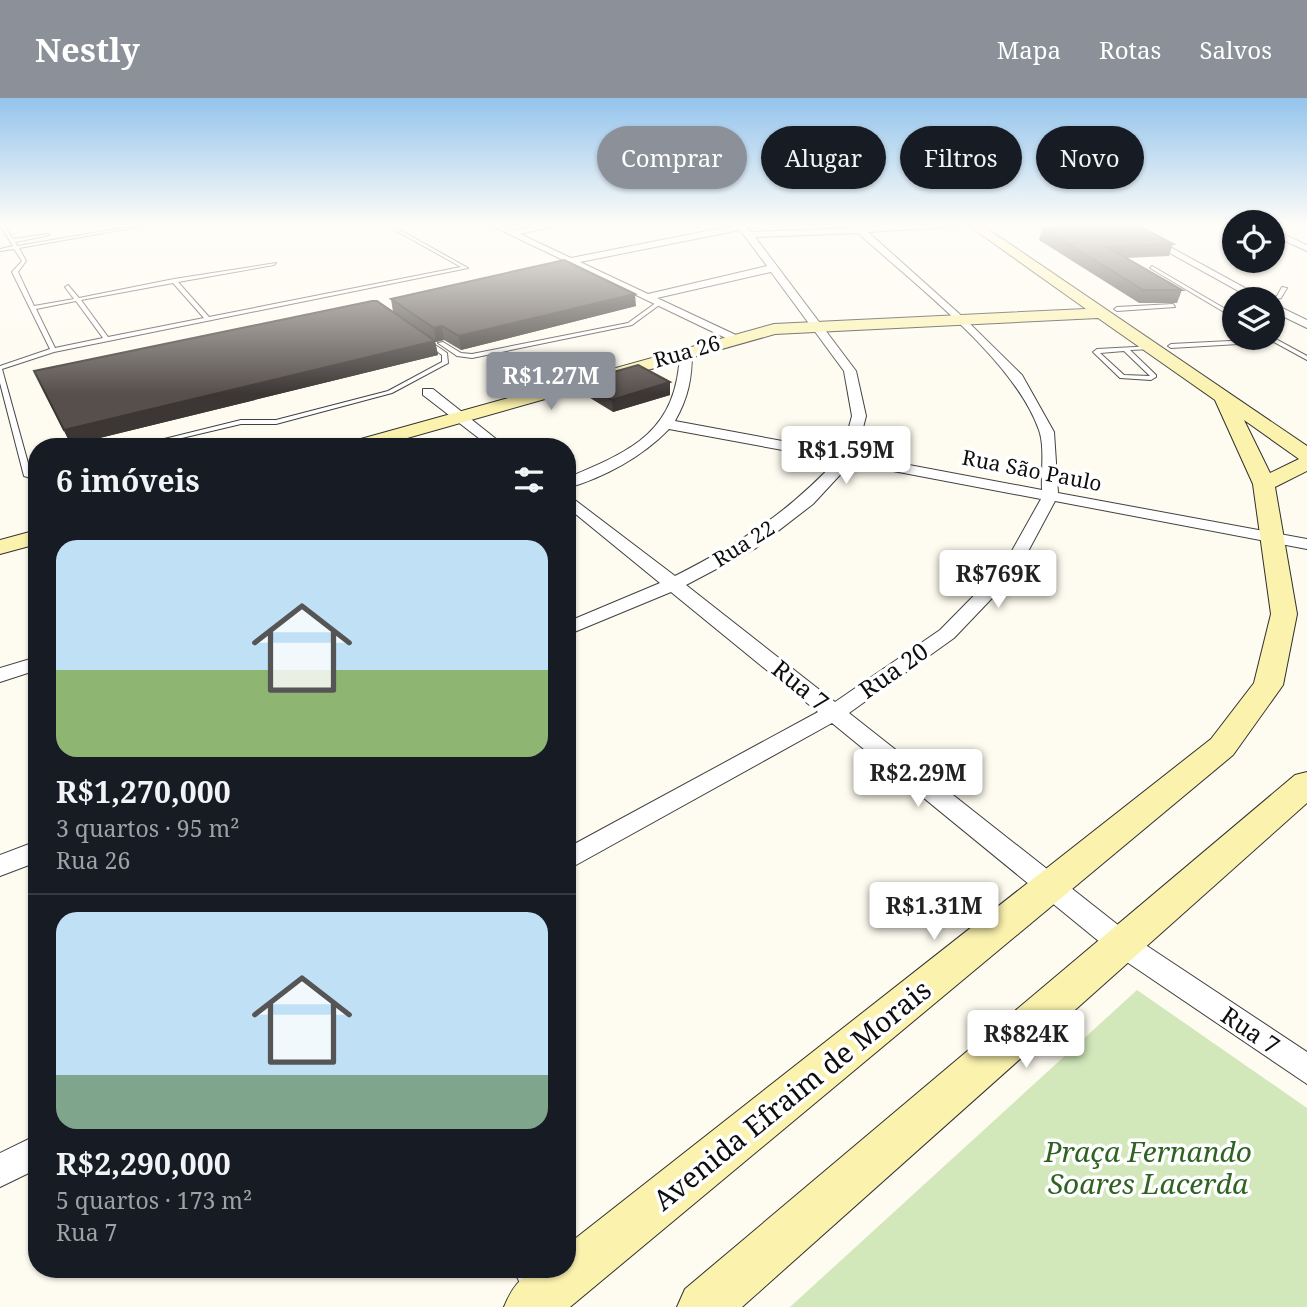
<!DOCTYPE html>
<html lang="pt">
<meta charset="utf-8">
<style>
:root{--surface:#171b24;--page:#20242c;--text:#f1f3f6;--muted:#9ea1a6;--line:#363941;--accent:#8c9099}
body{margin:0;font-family:"Noto Serif",serif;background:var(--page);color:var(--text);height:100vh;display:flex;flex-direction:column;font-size:26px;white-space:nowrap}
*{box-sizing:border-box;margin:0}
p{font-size:23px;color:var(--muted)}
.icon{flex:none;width:38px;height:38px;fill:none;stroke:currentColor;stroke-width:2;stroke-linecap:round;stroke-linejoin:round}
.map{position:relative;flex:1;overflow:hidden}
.sheet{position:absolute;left:28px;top:340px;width:548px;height:840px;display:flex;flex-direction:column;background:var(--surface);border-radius:28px;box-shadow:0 2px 5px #0004}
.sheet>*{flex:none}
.top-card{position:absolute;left:597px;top:28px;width:604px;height:63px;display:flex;gap:14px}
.buttons{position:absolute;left:1222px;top:112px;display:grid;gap:14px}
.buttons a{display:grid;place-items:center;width:63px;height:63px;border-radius:50%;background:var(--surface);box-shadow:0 2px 5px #0004;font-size:35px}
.price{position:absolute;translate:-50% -60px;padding:0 16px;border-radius:7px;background:#fff;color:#222;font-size:23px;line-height:46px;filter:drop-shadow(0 2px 4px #0008)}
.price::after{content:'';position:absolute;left:50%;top:42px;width:21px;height:16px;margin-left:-10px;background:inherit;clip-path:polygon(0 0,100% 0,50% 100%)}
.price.current{background:var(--accent);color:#fff}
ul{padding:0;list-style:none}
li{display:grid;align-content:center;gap:14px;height:371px;padding:0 28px}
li+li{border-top:2px solid var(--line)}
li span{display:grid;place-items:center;height:217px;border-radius:21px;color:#555}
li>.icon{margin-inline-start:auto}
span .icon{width:126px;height:126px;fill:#fffc;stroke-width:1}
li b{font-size:30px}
h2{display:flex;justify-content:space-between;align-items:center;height:84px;padding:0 28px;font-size:30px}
.chip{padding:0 24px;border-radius:32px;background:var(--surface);box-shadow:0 2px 5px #0004;font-size:24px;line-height:63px}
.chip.current{background:var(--accent);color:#fff}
header{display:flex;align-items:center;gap:42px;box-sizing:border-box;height:98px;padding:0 35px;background:var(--accent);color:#fff}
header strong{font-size:33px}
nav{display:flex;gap:38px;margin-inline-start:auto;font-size:24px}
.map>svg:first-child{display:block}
.green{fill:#d2e7ba}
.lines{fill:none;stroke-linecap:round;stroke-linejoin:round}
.lane-casing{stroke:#414141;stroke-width:2}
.street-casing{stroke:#414141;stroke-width:2}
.secondary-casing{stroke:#303030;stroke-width:2}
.lane{fill:#fff;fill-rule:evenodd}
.street{fill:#fff;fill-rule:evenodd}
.secondary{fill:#fbf2ae;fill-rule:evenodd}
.wall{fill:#4a4440}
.shaded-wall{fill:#3c3734}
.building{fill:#564f4b;stroke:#3c3734;stroke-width:2}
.labels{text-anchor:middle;stroke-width:7;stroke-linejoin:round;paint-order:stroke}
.far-street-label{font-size:21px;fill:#0e0e0e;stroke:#fff}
.street-label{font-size:24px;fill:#0e0e0e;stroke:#fff}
.near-street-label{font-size:28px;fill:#0e0e0e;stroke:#fff}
.near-park-label{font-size:28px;font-style:italic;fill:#2f6321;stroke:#fff}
</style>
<header>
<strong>Nestly</strong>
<nav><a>Mapa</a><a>Rotas</a><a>Salvos</a></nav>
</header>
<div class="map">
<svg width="1307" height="1209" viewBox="0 0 1307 1209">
<rect width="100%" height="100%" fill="#fefbf0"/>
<path class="green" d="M1137,892l170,118v199h-517z"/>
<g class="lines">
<g class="lane-casing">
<g id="lane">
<path d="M0,127h4l9,14 35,-5 2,1 -35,7 2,4 123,-21h9l-130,23 7,13 -8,11 16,34 40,-7 -9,-12 3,-2 11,13 95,-19 102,-16 -2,2 -96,17 31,35 252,-50 -75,-42h5l77,43 -414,84 -52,17 29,105 6,2v4l-13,-4 -24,-93v-17l50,-17 -38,-77 10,-11 -8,-12 -14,2v-2l13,-3zM173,185l31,35 -96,19 -27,-37zM76,203l27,37 -48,10 -19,-39z"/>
<path d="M1152,168l82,48v4l-84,-50z"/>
<path d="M1282,189l5,1 -6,10 -9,2 -4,-1 9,-3z"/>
<path d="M657,204l5,1 -30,22 -160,33 -15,-2 -19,-13 5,-1 18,11 11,1 156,-31z"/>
<path d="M1173,206l2,3 -58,4 -3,-2 3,-2z"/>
<path d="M1272,239l35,19v4l-33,-18 -103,6 -3,-2 3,-2 98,-5z"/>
<path d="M424,242h4l19,13 1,10 -56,30 -116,31h-35l-93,22h-12l105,-26h35l112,-29 54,-29v-7l-18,-13z"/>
<path d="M1154,248l1,1 -3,2 -22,1 26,25v2l-5,3 -31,-2 -27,-26 4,-3zM1124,253l26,25 -26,-1 -24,-22z"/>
</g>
</g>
<g class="street-casing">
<g id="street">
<path d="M490,127h11l11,5 46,-5 -38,9 51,24 166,-33h8l6,7 102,-4 -2,-3h128l-111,7 96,86 58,57 32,57 4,61 249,46v10l-252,-48 -38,71 -63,66 -105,75 283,223 175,116v32l-195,-132 -280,-229 -265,147v-22l251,-136 -147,-120 -104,43v-13l93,-39 -93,-76v-13l108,82c68,-35 109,-60 162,-116l-168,-31c-26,27 -65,49 -102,59v-10c67,-28 110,-47 113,-126l6,-4 6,4c0,27 -4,46 -17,69l167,31 10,-36 -8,-45 -73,-99 -114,26 81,38v4l-4,2zM740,132l27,36 -119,28 -68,-32zM858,135c56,51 156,126 181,197 6,17 2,42 3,60l-186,-35 10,-39 -10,-45 -101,-134zM851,365l190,36 -37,66 -64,65 -105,72 -149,-117 70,-37 57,-44z"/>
<path d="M1119,127h11l135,74h-12z"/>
<path d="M1272,131l35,16v6l-35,-16z"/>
<path d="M1272,205l35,17v8l-35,-17z"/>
<path d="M423,291h10l72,57h-16l-66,-51z"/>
<path d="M37,559v13l-37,12v-14z"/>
<path d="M37,743v21l-37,14v-21z"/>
<path d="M37,1037v34l-37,18v-34z"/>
<path d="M513,1171h38l19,38h-38z"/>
</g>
</g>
<g class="secondary-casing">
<g id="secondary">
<path d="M968,127h14l325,221v25l-32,16 22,127 -14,71 -50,70 -663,552h-66c14,-34 28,-38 63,-38v-24l644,-506 43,-56 17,-69 -18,-130 -38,-84 -117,-82 -323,16 -396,112h-32l3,-4 424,-118 312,-15zM1244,322l55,39 -29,14z"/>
<path d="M37,432v14l-37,10v-14z"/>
<path d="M1307,674v31l-565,504h-65l8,-18 610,-514z"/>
</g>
</g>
<use href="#lane" class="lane"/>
<use href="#street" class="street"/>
<use href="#secondary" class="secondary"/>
</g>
<g class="wall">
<path d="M1073,129l100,17 -4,12 -43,2 56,32 -5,13h-38l-100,-63 3,-12z"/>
<path d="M391,201l245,7 -175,44 -17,-10 -9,2 3,13 -367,90 -37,-74 359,-59z"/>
<path d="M581,283l89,14 -57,17 -31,-19z"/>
</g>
<g class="shaded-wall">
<path d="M635,196l1,12 -175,44 -2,-14z"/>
<path d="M442,228l2,14 -8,2 -2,-14z"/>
<path d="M435,243l3,14 -367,90 -7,-15z"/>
<path d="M670,284v13l-57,17 -1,-12z"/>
</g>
<g class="building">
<path d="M1051,127h19l3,2 65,-2 35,19 -66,3 75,43h-39l-101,-62h7z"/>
<path d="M564,162l71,34 -176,42 -17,-10 -8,2 -43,-29z"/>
<path d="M372,203h5l58,40 -371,89 -30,-59z"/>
<path d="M638,267l32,17 -58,18 -31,-19z"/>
</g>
<linearGradient id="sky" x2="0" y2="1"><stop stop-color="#94c4ec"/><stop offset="0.43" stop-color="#fffdf8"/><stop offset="1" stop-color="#fffdf8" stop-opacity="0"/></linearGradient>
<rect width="1307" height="296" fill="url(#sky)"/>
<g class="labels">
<g class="far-street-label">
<text transform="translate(687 254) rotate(-16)" y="7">Rua 26</text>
<text transform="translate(1032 373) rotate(11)" y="7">Rua São Paulo</text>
<text transform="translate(744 446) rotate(-32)" y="7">Rua 22</text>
</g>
<g class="street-label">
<text transform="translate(894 573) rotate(-35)" y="8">Rua 20</text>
<text transform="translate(800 588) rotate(39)" y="8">Rua 7</text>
<text transform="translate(1250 933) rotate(34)" y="8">Rua 7</text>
</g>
<g class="near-street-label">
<text transform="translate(792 997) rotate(-39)" y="10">Avenida Efraim de Morais</text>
</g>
<g class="near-park-label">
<text x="1148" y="1064">Praça Fernando<tspan x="1148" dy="32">Soares Lacerda</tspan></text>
</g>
</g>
</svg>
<div class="buttons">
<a><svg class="icon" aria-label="locate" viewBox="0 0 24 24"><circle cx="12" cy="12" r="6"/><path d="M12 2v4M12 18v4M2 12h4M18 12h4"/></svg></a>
<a><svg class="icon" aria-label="layers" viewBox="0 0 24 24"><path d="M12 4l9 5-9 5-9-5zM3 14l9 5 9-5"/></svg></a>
</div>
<b class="price current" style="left:551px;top:314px">R$1.27M</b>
<b class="price" style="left:846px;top:388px">R$1.59M</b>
<b class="price" style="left:998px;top:512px">R$769K</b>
<b class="price" style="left:918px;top:711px">R$2.29M</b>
<b class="price" style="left:934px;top:844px">R$1.31M</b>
<b class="price" style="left:1026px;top:972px">R$824K</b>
<div class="top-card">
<a class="chip current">Comprar</a>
<a class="chip">Alugar</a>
<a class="chip">Filtros</a>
<a class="chip">Novo</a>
</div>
<section class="sheet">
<h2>6 imóveis<svg class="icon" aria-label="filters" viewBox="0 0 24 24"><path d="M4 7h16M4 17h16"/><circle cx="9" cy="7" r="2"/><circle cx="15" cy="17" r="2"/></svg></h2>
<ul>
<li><span style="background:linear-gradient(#bfe0f5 60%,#8fb573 0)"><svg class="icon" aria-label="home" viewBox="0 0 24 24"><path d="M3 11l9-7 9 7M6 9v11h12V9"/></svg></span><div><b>R$1,270,000</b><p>3 quartos · 95 m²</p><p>Rua 26</p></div></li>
<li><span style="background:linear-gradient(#bfe0f5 75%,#7fa58c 0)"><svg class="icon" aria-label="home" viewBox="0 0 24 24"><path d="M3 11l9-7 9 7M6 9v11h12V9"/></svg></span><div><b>R$2,290,000</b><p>5 quartos · 173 m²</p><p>Rua 7</p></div></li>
</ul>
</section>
</div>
